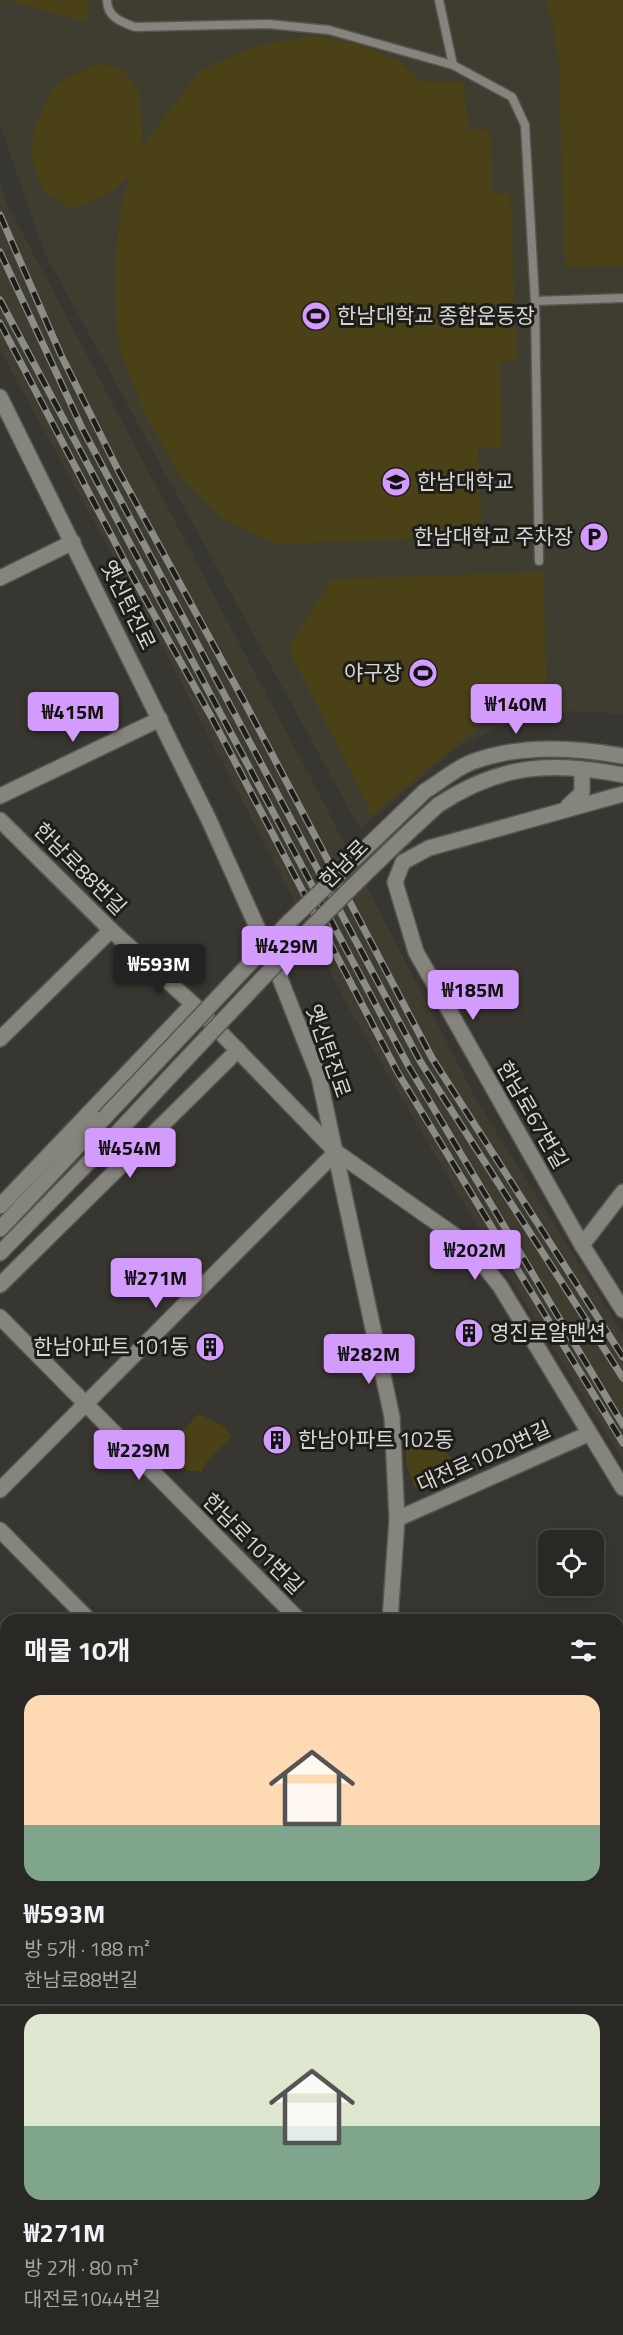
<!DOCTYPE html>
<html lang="ko">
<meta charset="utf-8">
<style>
:root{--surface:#292824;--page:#353431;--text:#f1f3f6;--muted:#a5a6a6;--line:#454441;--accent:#d39cfc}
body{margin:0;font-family:"Titillium Web","Noto Sans KR",sans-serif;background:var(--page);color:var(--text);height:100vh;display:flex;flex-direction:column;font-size:22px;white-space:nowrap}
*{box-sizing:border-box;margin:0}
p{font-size:20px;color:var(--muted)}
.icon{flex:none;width:33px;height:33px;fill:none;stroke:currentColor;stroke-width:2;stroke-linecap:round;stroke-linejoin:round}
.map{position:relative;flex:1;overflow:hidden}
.side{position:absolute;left:0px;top:1614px;width:624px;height:722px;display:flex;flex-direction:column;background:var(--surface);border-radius:18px 18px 0 0;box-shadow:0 6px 24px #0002,0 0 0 2px var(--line)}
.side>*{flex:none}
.tools{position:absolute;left:538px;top:1530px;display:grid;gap:12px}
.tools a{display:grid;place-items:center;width:66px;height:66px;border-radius:12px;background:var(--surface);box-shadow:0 6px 24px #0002,0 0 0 2px var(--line);font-size:30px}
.price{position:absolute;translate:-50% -51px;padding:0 14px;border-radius:6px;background:var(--accent);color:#111;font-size:20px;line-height:39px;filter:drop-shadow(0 2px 3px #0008)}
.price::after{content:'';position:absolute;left:50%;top:36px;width:18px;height:14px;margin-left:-9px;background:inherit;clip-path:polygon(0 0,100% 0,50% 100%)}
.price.current{background:#222;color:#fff}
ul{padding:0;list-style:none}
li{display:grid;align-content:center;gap:12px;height:318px;padding:0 24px}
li+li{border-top:2px solid var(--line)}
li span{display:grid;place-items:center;height:186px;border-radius:18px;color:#555}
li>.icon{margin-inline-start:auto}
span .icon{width:108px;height:108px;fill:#fffc;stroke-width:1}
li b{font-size:26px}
h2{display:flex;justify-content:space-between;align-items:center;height:72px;padding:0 24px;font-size:26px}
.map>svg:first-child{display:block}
.built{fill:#3f3d30}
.green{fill:#4a4216}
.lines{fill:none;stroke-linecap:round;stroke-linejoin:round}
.lane-casing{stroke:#565550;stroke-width:11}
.street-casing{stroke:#565550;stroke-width:18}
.primary-casing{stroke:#565550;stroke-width:18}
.lane{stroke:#85847d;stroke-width:8}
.street{stroke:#85847d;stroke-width:15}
.primary{stroke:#9b8e3a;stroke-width:15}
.rail-casing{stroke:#8c8c87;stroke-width:7}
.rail{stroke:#1e1d1a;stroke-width:4.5;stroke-dasharray:14;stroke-linecap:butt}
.street-bridge-casing{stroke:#565550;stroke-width:18;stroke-linecap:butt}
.street-bridge{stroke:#85847d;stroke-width:15}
.labels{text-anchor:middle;stroke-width:6;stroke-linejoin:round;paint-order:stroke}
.poi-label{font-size:21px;fill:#d7d7d3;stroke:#1e1d1a;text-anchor:start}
.street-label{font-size:21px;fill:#d7d7d3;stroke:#1e1d1a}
</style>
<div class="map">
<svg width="623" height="2335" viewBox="0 0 623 2335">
<rect width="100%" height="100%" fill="#373630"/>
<g class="built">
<path d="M0,0h623v714l-52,-3 -64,12 -49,24 -98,82 -316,-577 -44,-127z"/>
<path d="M0,180l5,20 323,611 150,292 145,231v126l-161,-259 -111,-189 -184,-357 -167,-305z"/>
</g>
<g class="green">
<path d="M6,0h84l-4,22z"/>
<path d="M547,0h76v266l-58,1 -7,-218z"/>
<path d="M313,35l55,12 31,15 24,20h41l4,47 22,1 2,64h18l7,166 -17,2 2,85 -24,1 4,88 -204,8 -52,-23 -47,-47 -36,-64 -24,-61 -4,-66 4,-65 11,-44 -19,18 -40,17 -28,-18 -12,-34 4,-32 20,-41 44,-21 24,7 16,20 4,55 57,-74 49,-23z"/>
<path d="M543,572l4,127 -52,14 -123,102 -84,-167 44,-69z"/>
<path d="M199,1414l26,13 7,10 -26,26 -5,9 -20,-3 -14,-16 1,-8z"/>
<path d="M419,1433l11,5 11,-1 7,19 15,10c-12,15 -29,23 -48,22l-9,-24v-22z"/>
</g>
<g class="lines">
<g class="lane-casing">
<g id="lane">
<path d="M107,0c0,17 14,22 28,27l133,-3 61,6 124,35 59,32 13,28 10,176 4,260"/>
<path d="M439,0l14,65"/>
<path d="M535,301l88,-3"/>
<path d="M0,2282l6,6"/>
<path d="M44,2330l5,5"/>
<path d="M59,2330l5,5"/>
</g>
</g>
<g class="street-casing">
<g id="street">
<path d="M0,397l209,423 70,156 40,101 73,340 5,102 -7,101"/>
<path d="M0,578l73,-36"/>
<path d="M425,791c15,-9 31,-23 47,-29 48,-18 102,-15 151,-6"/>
<path d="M623,794l-194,54 -26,14 -8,20 21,70 166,293 41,65"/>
<path d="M0,796l160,-77"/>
<path d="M438,805c63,-41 112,-44 185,-30"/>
<path d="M568,806l14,-13v-24"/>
<path d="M0,820l111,110 82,74 143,148 131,92 33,42 123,202"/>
<path d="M0,1039l111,-109"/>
<path d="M0,1206l193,-202"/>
<path d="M0,1229l104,-111"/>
<path d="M582,1245l41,-53"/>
<path d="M0,1253l119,-122"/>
<path d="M0,1285l238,-235"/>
<path d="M0,1317l299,303"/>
<path d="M0,1490l336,-338"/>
<path d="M397,1519l191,-85"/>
<path d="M0,1530l89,90"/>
<path d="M0,1731l6,6"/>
<path d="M618,1747l5,-1"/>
<path d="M618,1909h5"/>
<path d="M0,1932l6,-6"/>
<path d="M0,2005l6,5"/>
<path d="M618,2059l5,-1"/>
<path d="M618,2209h5"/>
<path d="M562,2330l1,5"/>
<path d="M177,2335l5,-5"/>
<path d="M415,2335v-5"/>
</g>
</g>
<g class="primary-casing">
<g id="primary">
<path d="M0,2256l6,7"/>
<path d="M0,2310l6,6"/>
<path d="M21,2330l6,5"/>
<path d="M82,2330l6,5"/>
</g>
</g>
<use href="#lane" class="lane"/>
<use href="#street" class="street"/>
<use href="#primary" class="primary"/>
<g class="rail-casing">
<g id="rail">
<path d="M0,215l60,138 59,119 126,231 187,355 191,299"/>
<path d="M0,252l83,178 337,631 203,317"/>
<path d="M0,300l409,767 214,358"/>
<path d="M0,323l133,254 79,141 186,355 225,370"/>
</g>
</g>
<use href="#rail" class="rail"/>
<g class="street-bridge-casing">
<g id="street-bridge">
<path d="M104,1118l184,-195 137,-132"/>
<path d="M119,1131c104,-111 206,-223 319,-326"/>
</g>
</g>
<use href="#street-bridge" class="street-bridge"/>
</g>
<defs>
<g id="stadium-disc" transform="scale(1.5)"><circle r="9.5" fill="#d39cfc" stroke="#1e1d1a"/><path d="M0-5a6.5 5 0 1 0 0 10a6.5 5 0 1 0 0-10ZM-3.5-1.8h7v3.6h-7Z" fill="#111"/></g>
<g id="university-disc" transform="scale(1.5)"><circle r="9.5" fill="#d39cfc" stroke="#1e1d1a"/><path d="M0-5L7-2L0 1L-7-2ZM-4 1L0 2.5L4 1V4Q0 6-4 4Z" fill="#111"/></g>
<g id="parking-disc" transform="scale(1.5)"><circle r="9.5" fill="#d39cfc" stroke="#1e1d1a"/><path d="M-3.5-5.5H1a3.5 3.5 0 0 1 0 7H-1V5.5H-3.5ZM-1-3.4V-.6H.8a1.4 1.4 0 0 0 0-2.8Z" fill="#111"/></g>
<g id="building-disc" transform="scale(1.5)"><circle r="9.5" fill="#d39cfc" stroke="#1e1d1a"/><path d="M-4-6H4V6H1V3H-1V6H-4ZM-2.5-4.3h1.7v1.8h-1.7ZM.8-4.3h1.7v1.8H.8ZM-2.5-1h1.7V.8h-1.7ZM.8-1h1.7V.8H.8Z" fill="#111"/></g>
</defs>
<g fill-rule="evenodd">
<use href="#stadium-disc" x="316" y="316"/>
<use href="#university-disc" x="396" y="482"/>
<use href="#parking-disc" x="594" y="537"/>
<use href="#stadium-disc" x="423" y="673"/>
<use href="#building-disc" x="469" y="1333"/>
<use href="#building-disc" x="210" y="1347"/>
<use href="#building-disc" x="277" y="1440"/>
</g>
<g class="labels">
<g class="poi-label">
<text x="337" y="323">한남대학교 종합운동장</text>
<text x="417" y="489">한남대학교</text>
<text x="573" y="544" text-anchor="end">한남대학교 주차장</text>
<text x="402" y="680" text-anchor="end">야구장</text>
<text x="490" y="1340">영진로얄맨션</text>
<text x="189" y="1354" text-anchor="end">한남아파트 101동</text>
<text x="298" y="1447">한남아파트 102동</text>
</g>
<g class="street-label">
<text transform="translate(128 605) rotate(64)" y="7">옛신탄진로</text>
<text transform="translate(344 864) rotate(-45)" y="7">한남로</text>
<text transform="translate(80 869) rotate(45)" y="7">한남로88번길</text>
<text transform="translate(328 1051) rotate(71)" y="7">옛신탄진로</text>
<text transform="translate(532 1115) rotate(60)" y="7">한남로67번길</text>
<text transform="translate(484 1457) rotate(-24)" y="7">대전로1020번길</text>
<text transform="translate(253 1544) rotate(45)" y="7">한남로101번길</text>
</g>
</g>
</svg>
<div class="tools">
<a><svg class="icon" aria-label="locate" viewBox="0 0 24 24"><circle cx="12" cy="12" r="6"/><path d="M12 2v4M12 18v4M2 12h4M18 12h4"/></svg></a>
</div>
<b class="price" style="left:516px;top:735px">₩140M</b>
<b class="price" style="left:73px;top:743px">₩415M</b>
<b class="price" style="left:287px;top:977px">₩429M</b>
<b class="price current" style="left:159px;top:995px">₩593M</b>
<b class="price" style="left:473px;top:1021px">₩185M</b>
<b class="price" style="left:130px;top:1179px">₩454M</b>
<b class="price" style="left:475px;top:1281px">₩202M</b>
<b class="price" style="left:156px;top:1309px">₩271M</b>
<b class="price" style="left:369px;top:1385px">₩282M</b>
<b class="price" style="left:139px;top:1481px">₩229M</b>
<section class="side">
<h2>매물 10개<svg class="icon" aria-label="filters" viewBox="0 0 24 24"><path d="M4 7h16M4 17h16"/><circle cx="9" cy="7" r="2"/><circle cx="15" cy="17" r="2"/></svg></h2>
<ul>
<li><span style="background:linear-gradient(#ffd9b3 70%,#7fa58c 0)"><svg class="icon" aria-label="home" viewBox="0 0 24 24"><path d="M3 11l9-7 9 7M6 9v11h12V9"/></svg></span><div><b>₩593M</b><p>방 5개 · 188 m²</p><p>한남로88번길</p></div></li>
<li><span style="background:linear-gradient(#dfe7d0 60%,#7fa58c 0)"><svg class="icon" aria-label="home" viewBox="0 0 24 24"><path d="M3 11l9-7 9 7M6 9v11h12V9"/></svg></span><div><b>₩271M</b><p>방 2개 · 80 m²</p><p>대전로1044번길</p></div></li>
</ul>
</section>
</div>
